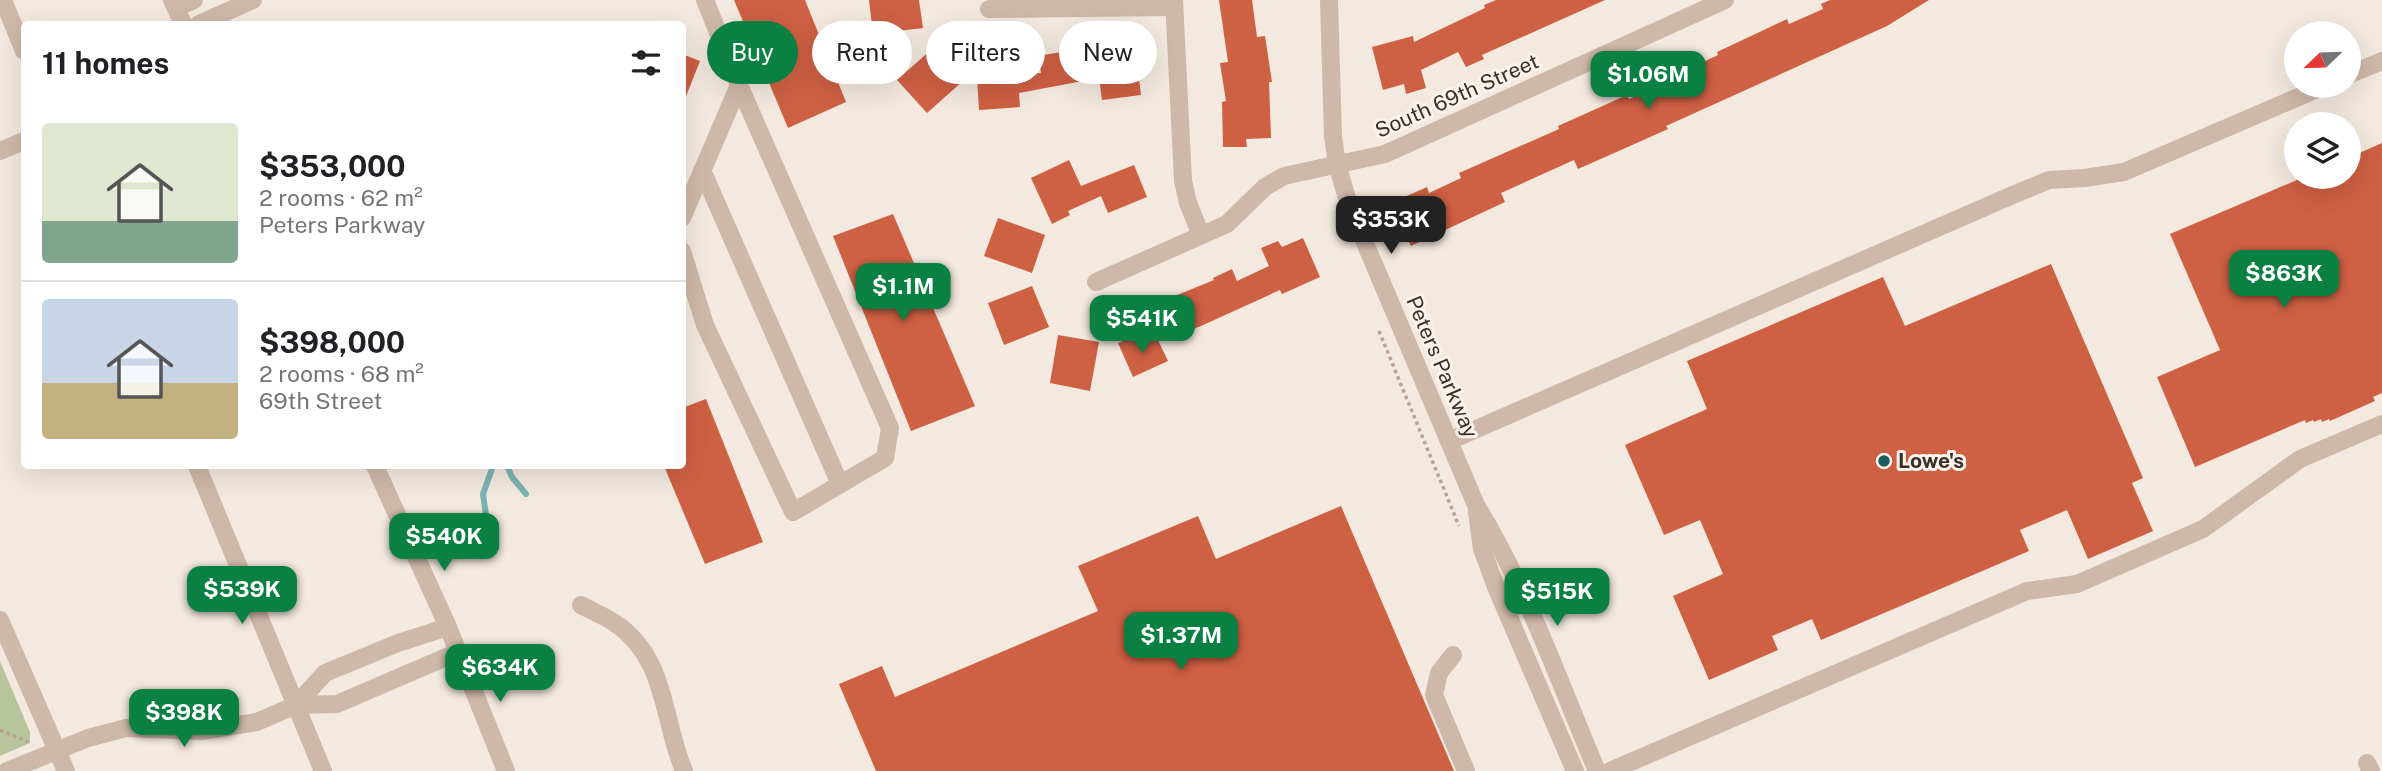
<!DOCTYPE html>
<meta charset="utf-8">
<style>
:root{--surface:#fff;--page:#f2f2f2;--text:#202124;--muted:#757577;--line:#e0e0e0;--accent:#0b8043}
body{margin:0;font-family:"Public Sans",sans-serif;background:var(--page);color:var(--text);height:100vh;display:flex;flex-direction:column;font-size:26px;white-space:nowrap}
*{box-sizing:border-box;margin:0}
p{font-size:23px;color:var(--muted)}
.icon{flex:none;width:38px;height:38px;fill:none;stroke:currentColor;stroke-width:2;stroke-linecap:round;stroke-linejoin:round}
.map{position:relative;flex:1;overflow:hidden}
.sheet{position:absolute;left:21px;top:21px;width:665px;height:448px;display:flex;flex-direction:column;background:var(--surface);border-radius:7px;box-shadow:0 7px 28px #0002}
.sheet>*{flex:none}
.guide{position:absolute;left:707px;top:21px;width:665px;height:63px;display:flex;gap:14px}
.needle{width:46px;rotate:247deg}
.tools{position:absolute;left:2284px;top:21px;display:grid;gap:14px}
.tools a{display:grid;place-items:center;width:77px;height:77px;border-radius:50%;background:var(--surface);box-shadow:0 7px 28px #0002;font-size:35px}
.price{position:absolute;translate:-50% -60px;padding:0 16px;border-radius:14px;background:var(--accent);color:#fff;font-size:23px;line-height:46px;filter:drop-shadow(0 2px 4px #0008)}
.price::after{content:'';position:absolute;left:50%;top:42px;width:21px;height:16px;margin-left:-10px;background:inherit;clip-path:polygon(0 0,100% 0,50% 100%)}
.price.active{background:#222;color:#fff}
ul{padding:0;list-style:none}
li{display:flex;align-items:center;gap:21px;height:175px;padding:0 21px}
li+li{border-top:2px solid var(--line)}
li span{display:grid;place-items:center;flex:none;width:196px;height:140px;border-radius:7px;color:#555}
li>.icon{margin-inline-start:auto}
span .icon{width:84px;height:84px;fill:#fffc;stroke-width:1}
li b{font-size:30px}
h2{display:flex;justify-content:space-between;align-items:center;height:84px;padding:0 21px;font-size:30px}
.chip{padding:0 24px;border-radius:32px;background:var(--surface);box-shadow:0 7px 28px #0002;font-size:24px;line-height:63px}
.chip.active{background:var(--accent);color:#fff}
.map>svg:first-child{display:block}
.green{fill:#b8c59c}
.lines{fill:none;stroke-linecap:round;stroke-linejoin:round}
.stream{stroke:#7bb3b3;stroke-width:6}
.building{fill:#ce6043}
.path{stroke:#baa293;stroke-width:3.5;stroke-dasharray:3.5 3.5;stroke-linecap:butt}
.minor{stroke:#ceb8a9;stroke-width:18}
.poi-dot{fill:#1b5c5f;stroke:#fbf3eb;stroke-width:2.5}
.labels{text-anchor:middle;stroke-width:6;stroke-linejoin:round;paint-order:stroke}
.street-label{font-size:21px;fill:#3a2e29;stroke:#fbf3eb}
.poi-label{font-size:21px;font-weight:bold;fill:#3a2e29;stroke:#fbf3eb;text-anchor:start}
</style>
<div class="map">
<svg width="2382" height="771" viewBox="0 0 2382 771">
<rect width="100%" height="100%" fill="#f4e9de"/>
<path class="green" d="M0,661l30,71v11l-30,13z"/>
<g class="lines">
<g class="stream">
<path d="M507,466l5,11 14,17"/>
<path d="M486,515l-3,-21 10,-28"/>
</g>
</g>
<g class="building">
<path d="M734,0h71l41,102 -58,26z"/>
<path d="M869,0h50l4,28 -50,6z"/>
<path d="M1219,0h33l5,37 8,-1 7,46h-3l2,56 -25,1 1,8h-24l-1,-45 4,-1 -6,-38 8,-1z"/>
<path d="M1496,0h109l-123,55 2,4 -18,8 -8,-15 -37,18 5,18 -20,6 -2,-10 -21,6 -11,-43 41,-11 1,6 71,-34 -1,-3z"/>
<path d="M1830,0h99l-42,26 -221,100 2,3 -38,17 -52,23 -4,-9 -73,33 4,9 -94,44 -20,-43 36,-16 2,6 32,-15 -2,-5 100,-44 -1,-3 69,-31 2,4 37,-16 -2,-3 54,-25 -1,-3 51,-24 19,-9 2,5 34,-15 -2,-5z"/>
<path d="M1135,45l6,50 -39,5 -3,-22 -80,15 1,14 -41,3 -2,-32 64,-5 -3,-17 35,-6 1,4z"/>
<path d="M933,48l30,33 -36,32 -30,-33z"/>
<path d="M682,54l18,7 -17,43h-1z"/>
<path d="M2382,143v250l-9,4 2,4 -45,20 -1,-2 -7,3 -1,-3 -7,3 -1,-2 -7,3 -1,-3 -110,47 -38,-90 63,-27 -50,-116 134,-57h44v-19z"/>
<path d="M1069,160l12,26 53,-21 13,32 -39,16 -7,-17 -33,15 2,4 -18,9 -21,-46z"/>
<path d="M893,214l82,192 -64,25 -78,-195z"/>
<path d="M998,218l47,17 -13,38 -48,-17z"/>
<path d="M1303,238l17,39 -38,17 -2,-4 -79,36 -27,10 -14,-34 54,-22 -1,-2 19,-9 5,12 32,-15 -8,-18 17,-7 4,6z"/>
<path d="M2051,264l92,214 -11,5 21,48 -65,28 -21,-49 -47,20 9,21 -208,89 -9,-21 -40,17 6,14 -69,30 -36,-84 50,-22 -23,-54 -36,15 -39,-90 82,-36 -20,-48 196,-84 22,49z"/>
<path d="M1032,286l17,41 -45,18 -16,-42z"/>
<path d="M1058,335l41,7 -9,49 -40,-8z"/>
<path d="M1138,335l4,10 15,-7 11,23 -35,16 -15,-34z"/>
<path d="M706,399l57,143 -58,22 -41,-98h18v-58z"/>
<path d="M1341,506l113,265h-578l-37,-87 43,-18 13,31 203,-86 -20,-45 120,-50 18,43z"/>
</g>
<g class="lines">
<g class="path">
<path d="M1379,331l80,195"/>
<path d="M0,730l28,12"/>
</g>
<g class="minor">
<path d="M3,0l21,51"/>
<path d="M172,0l11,24"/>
<path d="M1174,0l9,181 5,22 13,32"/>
<path d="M1329,0l4,136 4,28 12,41 127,300c51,83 83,177 121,266"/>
<path d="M176,8l18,-8"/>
<path d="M989,9l185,-2"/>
<path d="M199,24l54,-24"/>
<path d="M2348,75l34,-14"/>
<path d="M0,151l24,-10"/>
<path d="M702,170l138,314"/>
<path d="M682,218l57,-133"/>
<path d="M682,251l23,74 88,187 92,-54 5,-30 -151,-343 -34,-85"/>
<path d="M1096,282l131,-58 38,-37 19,-11 101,-22 340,-154"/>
<path d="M1449,441l566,-247 34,-14 36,-2 39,-6 200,-86"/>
<path d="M197,466l126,305"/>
<path d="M375,466l73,161 58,144"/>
<path d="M1477,512l5,37 14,38 79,184"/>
<path d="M581,605c11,6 23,11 34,18 52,35 47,96 69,148"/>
<path d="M0,620l66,151"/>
<path d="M1453,655l-14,18 -5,22 32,76"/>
<path d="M296,705l29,-32 73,-30 50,-16"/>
<path d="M2367,763l4,8"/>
<path d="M7,771l81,-33 38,-10 76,3 55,-9 39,-17 41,-1 121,-52"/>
<path d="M1610,771l417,-180 50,-7 126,-55 97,-70 82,-35"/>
</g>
</g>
<circle class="poi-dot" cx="1884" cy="461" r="7"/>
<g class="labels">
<g class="street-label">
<text transform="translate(1457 96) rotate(-24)" y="7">South 69th Street</text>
<text transform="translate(1442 367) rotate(67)" y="7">Peters Parkway</text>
</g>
<g class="poi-label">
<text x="1898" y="468">Lowe's</text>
</g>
</g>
</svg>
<div class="tools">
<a><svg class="needle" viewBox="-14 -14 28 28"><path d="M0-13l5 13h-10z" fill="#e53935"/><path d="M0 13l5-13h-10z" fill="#757577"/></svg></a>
<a><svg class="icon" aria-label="layers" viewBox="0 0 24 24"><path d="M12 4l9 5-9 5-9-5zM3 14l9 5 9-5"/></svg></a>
</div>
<b class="price" style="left:1648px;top:111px">$1.06M</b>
<b class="price active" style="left:1391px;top:256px">$353K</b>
<b class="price" style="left:2284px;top:310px">$863K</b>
<b class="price" style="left:903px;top:323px">$1.1M</b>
<b class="price" style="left:1142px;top:355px">$541K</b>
<b class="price" style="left:444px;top:573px">$540K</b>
<b class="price" style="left:242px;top:626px">$539K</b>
<b class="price" style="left:1557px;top:628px">$515K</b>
<b class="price" style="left:1181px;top:672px">$1.37M</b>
<b class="price" style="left:500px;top:704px">$634K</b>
<b class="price" style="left:184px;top:749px">$398K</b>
<div class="guide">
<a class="chip active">Buy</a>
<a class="chip">Rent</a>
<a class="chip">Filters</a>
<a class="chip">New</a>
</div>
<section class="sheet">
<h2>11 homes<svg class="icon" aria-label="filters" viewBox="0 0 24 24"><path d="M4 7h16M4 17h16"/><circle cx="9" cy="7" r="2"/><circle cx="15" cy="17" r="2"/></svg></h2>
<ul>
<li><span style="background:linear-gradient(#dfe7d0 70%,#7fa58c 0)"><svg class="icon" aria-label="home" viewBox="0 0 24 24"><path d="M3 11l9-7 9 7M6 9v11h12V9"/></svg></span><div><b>$353,000</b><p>2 rooms · 62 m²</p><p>Peters Parkway</p></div></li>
<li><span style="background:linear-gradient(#c9d6e8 60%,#c2b280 0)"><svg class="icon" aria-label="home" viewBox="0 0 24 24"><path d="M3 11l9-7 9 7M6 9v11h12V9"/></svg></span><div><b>$398,000</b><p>2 rooms · 68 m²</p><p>69th Street</p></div></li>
</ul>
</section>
</div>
